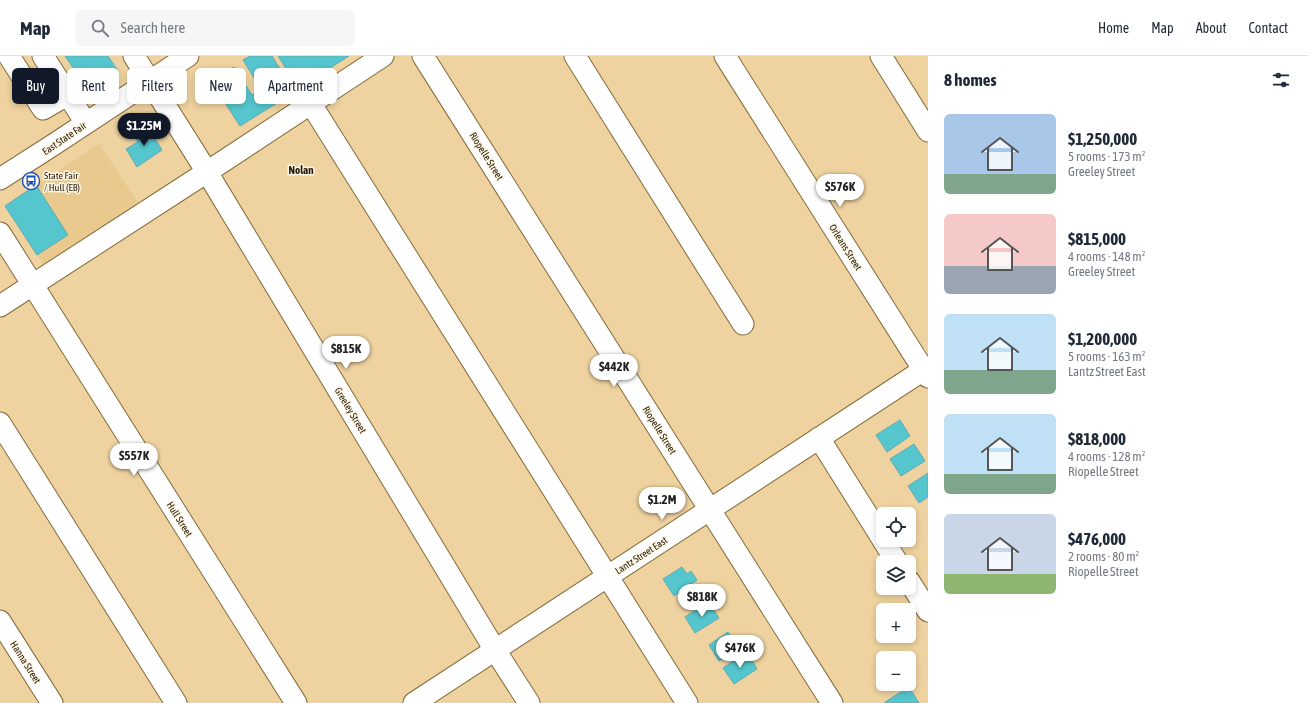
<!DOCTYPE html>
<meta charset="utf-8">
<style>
:root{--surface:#fff;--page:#f6f6f7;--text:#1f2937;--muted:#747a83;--line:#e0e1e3;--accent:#111827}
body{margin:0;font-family:"Asap Condensed",sans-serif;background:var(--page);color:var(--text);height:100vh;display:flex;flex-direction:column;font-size:15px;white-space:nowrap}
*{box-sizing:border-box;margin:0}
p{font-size:13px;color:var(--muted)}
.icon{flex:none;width:22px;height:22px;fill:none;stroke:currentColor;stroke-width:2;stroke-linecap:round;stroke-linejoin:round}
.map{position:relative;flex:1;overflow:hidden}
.drawer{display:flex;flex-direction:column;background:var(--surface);width:380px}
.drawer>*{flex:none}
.guide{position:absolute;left:12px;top:12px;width:380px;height:36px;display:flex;gap:8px}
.fabs{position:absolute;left:876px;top:451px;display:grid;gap:8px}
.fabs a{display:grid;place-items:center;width:40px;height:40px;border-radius:6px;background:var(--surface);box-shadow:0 2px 6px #0003;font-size:20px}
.price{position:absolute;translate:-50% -34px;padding:0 9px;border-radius:14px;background:#fff;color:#222;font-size:13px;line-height:26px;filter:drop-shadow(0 1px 2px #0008)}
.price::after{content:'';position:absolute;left:50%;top:24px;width:12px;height:9px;margin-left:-6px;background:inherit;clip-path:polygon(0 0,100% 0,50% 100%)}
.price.selected{background:var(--accent);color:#fff}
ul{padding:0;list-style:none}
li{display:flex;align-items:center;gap:12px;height:100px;padding:0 16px}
li span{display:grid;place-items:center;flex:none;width:112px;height:80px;border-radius:6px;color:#555}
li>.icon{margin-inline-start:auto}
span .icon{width:48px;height:48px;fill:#fffc;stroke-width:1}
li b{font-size:17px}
h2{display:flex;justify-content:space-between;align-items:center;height:48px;padding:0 16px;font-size:17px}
.tag{padding:0 14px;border-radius:6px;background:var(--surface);box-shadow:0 2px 6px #0003;font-size:14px;line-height:36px}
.tag.selected{background:var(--accent);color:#fff}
header{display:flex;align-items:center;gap:24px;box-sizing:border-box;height:56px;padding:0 20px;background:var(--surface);border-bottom:1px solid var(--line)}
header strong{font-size:19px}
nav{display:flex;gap:22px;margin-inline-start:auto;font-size:14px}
.search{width:280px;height:36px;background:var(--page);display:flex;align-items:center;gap:10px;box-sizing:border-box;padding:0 14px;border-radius:6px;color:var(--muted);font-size:15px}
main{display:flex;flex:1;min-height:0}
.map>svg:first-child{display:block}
.built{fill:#eac98f}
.building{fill:#55c6ce;stroke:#62aab0}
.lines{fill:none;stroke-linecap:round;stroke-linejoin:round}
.minor-casing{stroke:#856b3b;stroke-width:23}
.minor{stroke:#fff;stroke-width:21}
.labels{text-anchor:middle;stroke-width:3;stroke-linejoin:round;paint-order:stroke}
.street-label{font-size:10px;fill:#261b07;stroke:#fef6e6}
.poi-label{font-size:10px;fill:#261b07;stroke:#fef6e6;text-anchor:start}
.neighbourhood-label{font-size:11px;font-weight:bold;fill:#261b07;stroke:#fef6e6}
</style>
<header>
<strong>Map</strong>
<div class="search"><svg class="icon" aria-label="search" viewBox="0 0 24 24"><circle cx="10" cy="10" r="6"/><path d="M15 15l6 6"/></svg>Search here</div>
<nav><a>Home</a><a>Map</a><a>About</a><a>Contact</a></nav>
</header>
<main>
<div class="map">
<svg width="928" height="647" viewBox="0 0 928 647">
<rect width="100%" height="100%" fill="#eed29f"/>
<path class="built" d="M99,88l43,65 -94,62 -43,-65z"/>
<g class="building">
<path d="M65,0h43l10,15 -30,19z"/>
<path d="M250,0h22l23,36 -55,34 -29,-45 23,-14 18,28 9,-6 -18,-29z"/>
<path d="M278,0h31l1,1 2,-1h37l-51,32z"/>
<path d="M147,70l15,24 -25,17 -11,-18 12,-7 -5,-7z"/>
<path d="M36,129l32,50 -31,20 -32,-49z"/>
<path d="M900,364l10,16 -23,16 -11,-17z"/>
<path d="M914,388l11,17 -24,15 -11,-17z"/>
<path d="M928,417v24l-9,6 -11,-17z"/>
<path d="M682,511l5,7 4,-3 6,9 -23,16 -11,-17z"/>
<path d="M708,546l11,16 -24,15 -10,-16z"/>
<path d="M728,576l4,7 4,-3 7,10 -24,15 -10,-16z"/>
<path d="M742,599l5,7 4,-3 6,10 -23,15 -11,-16z"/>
<path d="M909,631l10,16h-34v-1z"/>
</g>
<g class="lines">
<g class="minor-casing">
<g id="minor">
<path d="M9,0l34,53 24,-14"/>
<path d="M43,0l43,67"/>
<path d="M134,0l73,116 288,478 34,53"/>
<path d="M423,0l409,647"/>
<path d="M575,0l168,268"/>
<path d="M725,0l203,321"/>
<path d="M881,0l47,75"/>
<path d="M311,48l376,599"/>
<path d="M0,123l53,-34 135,-89"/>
<path d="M0,177l296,470"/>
<path d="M0,250l207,-134 176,-116"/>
<path d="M0,367l176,280"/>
<path d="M819,382l64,102"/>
<path d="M883,484l14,22"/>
<path d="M909,525l19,30"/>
<path d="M0,565l52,82"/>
<path d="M414,647l514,-336"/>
</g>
</g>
<use href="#minor" class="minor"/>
</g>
<defs>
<g id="bus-ring" transform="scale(0.9)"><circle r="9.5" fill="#fef6e6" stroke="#164eba" stroke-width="1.5"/><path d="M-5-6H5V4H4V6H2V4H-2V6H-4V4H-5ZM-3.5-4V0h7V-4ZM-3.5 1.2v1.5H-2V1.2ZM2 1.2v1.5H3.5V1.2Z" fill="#164eba"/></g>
</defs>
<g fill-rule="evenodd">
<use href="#bus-ring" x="31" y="125"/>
</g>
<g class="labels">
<g class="street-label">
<text transform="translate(64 82) rotate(-34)" y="4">East State Fair</text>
<text transform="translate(487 100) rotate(58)" y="4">Riopelle Street</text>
<text transform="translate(846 191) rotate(58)" y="4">Orleans Street</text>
<text transform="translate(351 354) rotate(59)" y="4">Greeley Street</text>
<text transform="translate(660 374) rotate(58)" y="4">Riopelle Street</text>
<text transform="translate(180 463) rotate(58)" y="4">Hull Street</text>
<text transform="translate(641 499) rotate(-33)" y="4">Lantz Street East</text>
<text transform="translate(26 606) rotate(58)" y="4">Hanna Street</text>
</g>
<g class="poi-label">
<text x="44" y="123">State Fair<tspan x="44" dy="12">/ Hull (EB)</tspan></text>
</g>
<g class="neighbourhood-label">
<text x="301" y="118">Nolan</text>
</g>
</g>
</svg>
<div class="fabs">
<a><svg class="icon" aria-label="locate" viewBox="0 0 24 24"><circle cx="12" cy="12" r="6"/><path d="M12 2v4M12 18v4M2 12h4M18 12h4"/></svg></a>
<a><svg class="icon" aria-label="layers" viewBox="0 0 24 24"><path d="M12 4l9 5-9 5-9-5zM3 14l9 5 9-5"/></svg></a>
<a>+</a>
<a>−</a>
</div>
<b class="price selected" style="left:144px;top:91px">$1.25M</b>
<b class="price" style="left:840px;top:152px">$576K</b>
<b class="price" style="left:346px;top:314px">$815K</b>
<b class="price" style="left:614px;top:332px">$442K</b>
<b class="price" style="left:134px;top:421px">$557K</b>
<b class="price" style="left:662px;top:465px">$1.2M</b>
<b class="price" style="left:702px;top:562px">$818K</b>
<b class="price" style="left:740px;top:613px">$476K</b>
<div class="guide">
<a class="tag selected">Buy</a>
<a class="tag">Rent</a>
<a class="tag">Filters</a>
<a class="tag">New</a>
<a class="tag">Apartment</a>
</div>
</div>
<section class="drawer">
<h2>8 homes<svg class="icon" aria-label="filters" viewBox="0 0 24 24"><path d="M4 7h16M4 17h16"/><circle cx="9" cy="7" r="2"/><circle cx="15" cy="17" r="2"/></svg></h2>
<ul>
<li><span style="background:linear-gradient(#a9c7e8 75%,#7fa58c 0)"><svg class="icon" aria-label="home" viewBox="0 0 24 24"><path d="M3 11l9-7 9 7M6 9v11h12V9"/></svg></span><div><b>$1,250,000</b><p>5 rooms · 173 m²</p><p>Greeley Street</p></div></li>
<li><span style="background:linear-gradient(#f6c9c9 65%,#9aa5b1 0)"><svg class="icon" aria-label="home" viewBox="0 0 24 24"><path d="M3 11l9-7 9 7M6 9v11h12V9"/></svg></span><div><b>$815,000</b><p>4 rooms · 148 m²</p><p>Greeley Street</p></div></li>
<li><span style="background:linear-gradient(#bfe0f5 70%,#7fa58c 0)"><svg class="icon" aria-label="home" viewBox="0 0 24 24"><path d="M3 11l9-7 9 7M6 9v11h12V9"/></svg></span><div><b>$1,200,000</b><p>5 rooms · 163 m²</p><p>Lantz Street East</p></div></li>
<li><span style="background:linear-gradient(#bfe0f5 75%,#7fa58c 0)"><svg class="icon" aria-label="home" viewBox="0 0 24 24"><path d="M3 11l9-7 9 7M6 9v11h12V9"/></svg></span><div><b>$818,000</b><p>4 rooms · 128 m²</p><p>Riopelle Street</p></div></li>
<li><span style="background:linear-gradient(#c9d6e8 75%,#8fb573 0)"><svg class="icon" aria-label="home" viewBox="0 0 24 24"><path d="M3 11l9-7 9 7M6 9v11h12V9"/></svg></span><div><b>$476,000</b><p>2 rooms · 80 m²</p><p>Riopelle Street</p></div></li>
</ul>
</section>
</main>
